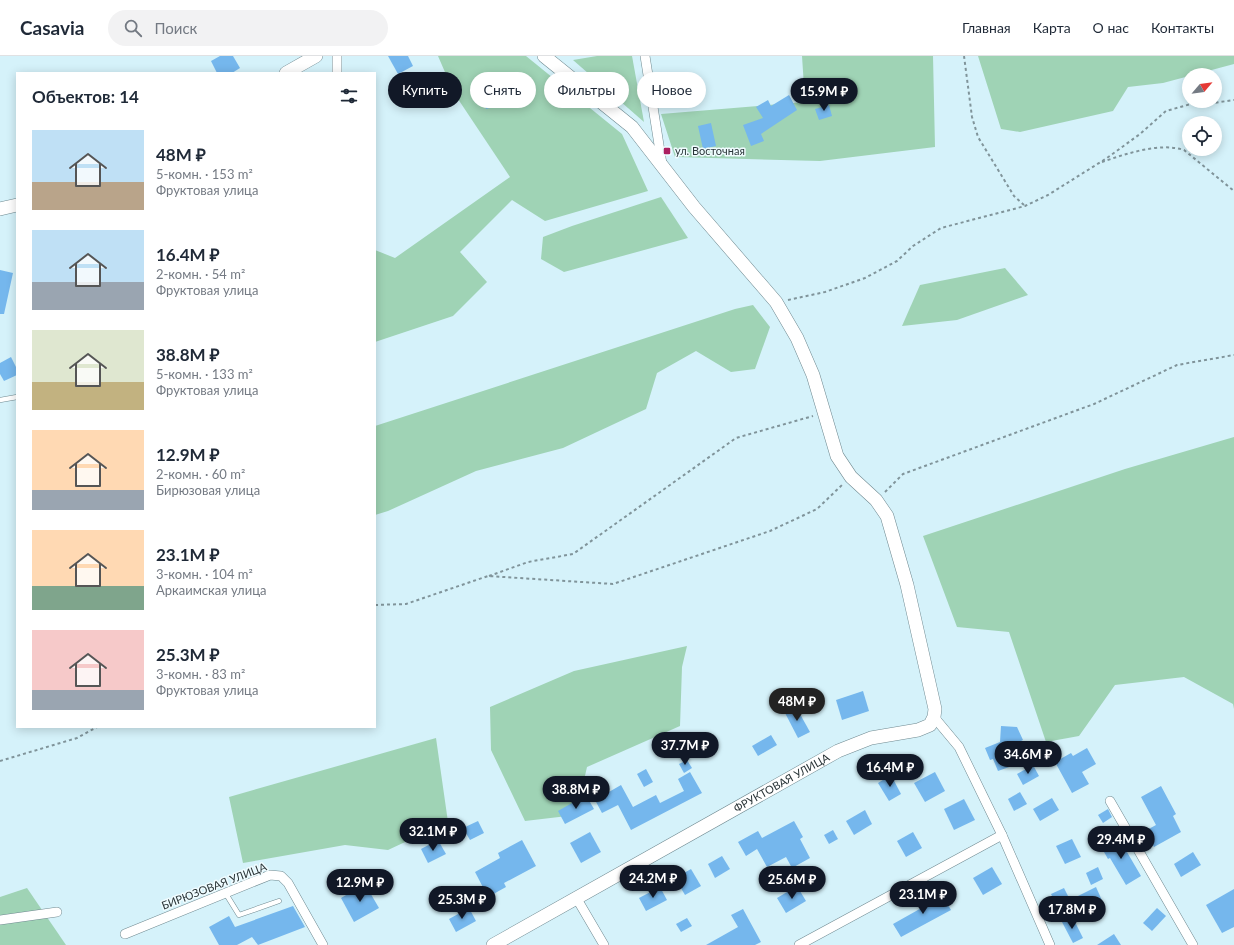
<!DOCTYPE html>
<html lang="ru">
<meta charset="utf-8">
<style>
:root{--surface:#fff;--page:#f2f2f3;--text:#1f2937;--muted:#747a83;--line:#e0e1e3;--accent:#111827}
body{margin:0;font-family:Lato,sans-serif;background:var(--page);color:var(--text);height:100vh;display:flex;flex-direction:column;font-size:15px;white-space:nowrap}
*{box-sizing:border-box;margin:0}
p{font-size:13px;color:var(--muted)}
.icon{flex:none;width:22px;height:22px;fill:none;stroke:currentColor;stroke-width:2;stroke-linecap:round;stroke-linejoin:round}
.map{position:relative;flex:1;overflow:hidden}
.panel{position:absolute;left:16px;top:16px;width:360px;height:656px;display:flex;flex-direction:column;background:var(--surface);border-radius:0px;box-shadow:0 2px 10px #0003}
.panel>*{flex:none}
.banner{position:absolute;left:388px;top:16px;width:380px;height:36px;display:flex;gap:8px}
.needle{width:26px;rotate:61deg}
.controls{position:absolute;left:1182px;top:12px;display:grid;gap:8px}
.controls a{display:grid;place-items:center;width:40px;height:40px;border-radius:50%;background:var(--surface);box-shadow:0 2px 10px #0003;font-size:20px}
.price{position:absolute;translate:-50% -34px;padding:0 9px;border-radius:14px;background:var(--accent);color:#fff;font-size:13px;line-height:26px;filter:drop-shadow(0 1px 2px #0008)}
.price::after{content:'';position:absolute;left:50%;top:24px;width:12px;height:9px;margin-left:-6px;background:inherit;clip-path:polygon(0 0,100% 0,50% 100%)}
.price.selected{background:#222;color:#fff}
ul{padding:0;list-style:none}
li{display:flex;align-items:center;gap:12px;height:100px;padding:0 16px}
li span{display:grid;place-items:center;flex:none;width:112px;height:80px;border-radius:0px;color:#555}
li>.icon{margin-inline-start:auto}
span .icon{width:48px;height:48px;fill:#fffc;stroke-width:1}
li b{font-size:17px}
h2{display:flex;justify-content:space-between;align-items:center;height:48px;padding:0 16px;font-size:17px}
.tag{padding:0 14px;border-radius:18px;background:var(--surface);box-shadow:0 2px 10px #0003;font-size:14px;line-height:36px}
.tag.selected{background:var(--accent);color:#fff}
header{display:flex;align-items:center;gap:24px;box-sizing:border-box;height:56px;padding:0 20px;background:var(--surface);border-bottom:1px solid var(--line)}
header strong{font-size:19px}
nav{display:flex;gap:22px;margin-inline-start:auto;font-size:14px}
.search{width:280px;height:36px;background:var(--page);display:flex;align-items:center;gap:10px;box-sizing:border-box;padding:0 14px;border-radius:22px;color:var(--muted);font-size:15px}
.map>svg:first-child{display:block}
.green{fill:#9fd3b5}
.building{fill:#75b7ed}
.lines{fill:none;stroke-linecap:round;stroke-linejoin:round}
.lane-casing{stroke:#6f8990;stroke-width:5.5}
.street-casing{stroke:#6f8990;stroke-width:10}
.secondary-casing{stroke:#6f8990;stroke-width:14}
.path{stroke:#80949a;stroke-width:2;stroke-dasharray:3 3;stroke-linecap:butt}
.lane{stroke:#fff;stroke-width:4.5}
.street{stroke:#fff;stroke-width:9}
.secondary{stroke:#fff;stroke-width:13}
.poi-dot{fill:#ab2061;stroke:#f0fcff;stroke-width:1.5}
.labels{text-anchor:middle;stroke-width:3;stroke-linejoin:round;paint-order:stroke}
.poi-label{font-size:11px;fill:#2b3639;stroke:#f0fcff;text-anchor:start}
.street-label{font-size:11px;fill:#2b3639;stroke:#f0fcff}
</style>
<header>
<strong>Casavia</strong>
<div class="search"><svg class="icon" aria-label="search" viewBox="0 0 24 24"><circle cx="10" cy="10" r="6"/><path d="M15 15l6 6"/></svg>Поиск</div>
<nav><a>Главная</a><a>Карта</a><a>О нас</a><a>Контакты</a></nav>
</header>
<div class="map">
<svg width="1234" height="889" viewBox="0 0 1234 889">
<rect width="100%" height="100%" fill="#d5f2fa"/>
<g class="green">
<path d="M438,0h88l96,78 26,57 -103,30 -33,-21 -52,52 27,30 -34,34 -78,26v-92l20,8 115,-81 -56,-84z"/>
<path d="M597,0h35l12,66 -71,-62z"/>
<path d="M802,0h131l2,91 -115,14 -145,-4 -14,-43 144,-12z"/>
<path d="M978,0h256v8l-71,19 -35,4 -15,24 -93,21 -19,-3z"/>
<path d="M661,141l27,41 -124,34 -23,-13 2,-22 29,-11z"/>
<path d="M1005,212l23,27 -71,25 -55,6 18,-41z"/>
<path d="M753,249l17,22 -15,42 -24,3 -35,-21 -39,22 -11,36 -83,39 -87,23 -88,40 -13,4v-89l360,-117z"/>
<path d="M1234,381v272l-1,-5 -49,-27 -69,8 -36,51 -33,6 -37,-110 -52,-5 -34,-91 202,-67z"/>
<path d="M687,590l-5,21 -2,59 -93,41 -11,48 -51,6 -34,-71 -1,-43 84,-36z"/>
<path d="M436,682l12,84 -60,28 -43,-5 -102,18 -14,-66z"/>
<path d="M27,832l39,57h-66v-48z"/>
</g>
<g class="building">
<path d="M220,0h13l7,12 -8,5h-15l-6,-12z"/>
<path d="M388,0h20l5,10 -15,8z"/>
<path d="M506,28l5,18 -25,7 -5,-18z"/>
<path d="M789,39l8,15 -36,24 3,7 -13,5 -8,-21 20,-7 -7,-11 12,-7 3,6z"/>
<path d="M829,49l3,11 -13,4 -4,-11z"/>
<path d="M711,67l5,23 -13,3 -5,-23z"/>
<path d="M0,214l13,3 -9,41h-4z"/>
<path d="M11,301l6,12v6l-13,6 -4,-7v-11z"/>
<path d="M863,635l6,20 -27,9 -6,-20z"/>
<path d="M795,649l15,27 -12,6 -14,-27z"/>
<path d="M1001,670l16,1 6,13 -18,9 7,17 -14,5 -5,-12 -3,1 -5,-12 15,-6z"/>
<path d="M771,679l6,10 -19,11 -6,-10z"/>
<path d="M1087,692l9,16 -14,8 7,12 -17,9 -17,-31 16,-9 2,3z"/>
<path d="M687,704l5,8 -8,5 -5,-9z"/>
<path d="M867,704l7,14 -8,5 -8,-14z"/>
<path d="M1033,709l6,11 -16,9 -6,-11z"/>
<path d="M646,713l7,13 -9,5 -7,-13z"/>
<path d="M690,716l12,21 -71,37 -13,-25 -16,8 -7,-13 26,-15 12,22 23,-12 4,8 24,-12 -6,-12z"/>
<path d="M935,716l10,19 -20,11 -11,-19z"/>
<path d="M891,719l10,19 -12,7 -11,-18z"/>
<path d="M1161,730l15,28 -3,2 8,16 -27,15 -9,-16 11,-6 -15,-28z"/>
<path d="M1020,736l7,12 -13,7 -6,-12z"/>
<path d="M586,739l8,14 -29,15 -7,-13z"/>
<path d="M1052,742l7,12 -19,11 -7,-12z"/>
<path d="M964,743l11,21 -21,10 -10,-21z"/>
<path d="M1108,753l4,8 -9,6 -5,-8z"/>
<path d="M865,754l7,14 -18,11 -8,-14z"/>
<path d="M478,765l6,12 -14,7 -7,-12z"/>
<path d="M794,765l9,16 -3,2 10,19 -18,10 -6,-11 -19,10 -10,-18 -11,7 -8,-14 20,-11 4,7z"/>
<path d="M833,774l5,9 -9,5 -5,-9z"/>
<path d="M590,776l11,20 -20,11 -11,-20z"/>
<path d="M913,776l9,16 -16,9 -9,-16z"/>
<path d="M1117,779l24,41 -15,9 -16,-27 -2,1 -8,-14z"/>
<path d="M1072,783l9,18 -16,7 -9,-18z"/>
<path d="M438,784l8,14 -18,9 -7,-14z"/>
<path d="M522,784l14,26 -32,17 2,4 -18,10 -13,-25 25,-14 -2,-5z"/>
<path d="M1193,796l8,13 -20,12 -7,-13z"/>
<path d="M722,800l8,13 -15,9 -7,-14z"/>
<path d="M992,811l10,17 -19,11 -10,-17z"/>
<path d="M1098,811l5,12 -12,6 -5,-12z"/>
<path d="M691,813l10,17 -16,9 -10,-17z"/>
<path d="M365,828l14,24 -25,14 -13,-24z"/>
<path d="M797,830l9,15 -20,12 -9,-15z"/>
<path d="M660,831l7,13 -21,11 -7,-13z"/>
<path d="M1096,831l8,18 -17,8 -9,-17z"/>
<path d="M1064,832l4,8 -13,6 -4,-8z"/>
<path d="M1234,833v38l-12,6 -16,-28z"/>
<path d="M941,837l10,17 -50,27 -8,-13 32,-18 -1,-3z"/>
<path d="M293,850l12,21 -47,18 -6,-8 -15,8h-18l-10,-18 20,-11 6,11z"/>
<path d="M469,852l7,13 -20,11 -7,-13z"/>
<path d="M1157,852l9,8 -14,15 -9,-8z"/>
<path d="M743,853l18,33 -6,3h-49l32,-18 -7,-12z"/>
<path d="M1072,860l11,22 -10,5 -11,-21z"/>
<path d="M687,862l5,8 -11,6 -5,-8z"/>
<path d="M1114,878l7,11h-24z"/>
</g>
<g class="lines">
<g class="lane-casing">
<g id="lane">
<path d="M0,344l17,-3"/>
<path d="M226,838l13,21 40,-14"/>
</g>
</g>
<g class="street-casing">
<g id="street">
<path d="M645,0l17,108"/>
<path d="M337,17v-17"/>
<path d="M934,661l25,30 43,88 48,110"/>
<path d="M1110,745l83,144"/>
<path d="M577,843l27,46"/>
<path d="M0,864l57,-8"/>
<path d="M125,878l145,-59 11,1 7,7 35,62"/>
<path d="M799,889l203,-110"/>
</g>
</g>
<g class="secondary-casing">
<g id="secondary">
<path d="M286,17l30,-17"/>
<path d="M0,153l17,-4"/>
<path id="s1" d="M493,889l345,-194 33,-13 47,-8 12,-5 4,-8 1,-8 -28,-124 -20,-69 -11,-16 -25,-23 -14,-21 -24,-81 -16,-37 -21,-36 -82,-95 -62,-80 -88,-71"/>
</g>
</g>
<g class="path">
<path d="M964,0l8,61 6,20 36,59 11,10"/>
<path d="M1102,106c23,-8 58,-20 82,-12l50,41"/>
<path d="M788,244l37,-8 40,-14 32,-17 16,-15 28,-18 84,-22 23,-11 59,-37 33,-24 26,-23 32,-9 15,1 21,-3"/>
<path d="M885,436l18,-18 191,-70 83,-39 57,-10"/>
<path d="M489,520l39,-14 45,-8 163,-116 77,-22"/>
<path d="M375,549l31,-1 82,-28 125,8 157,-53 47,-22 26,-25"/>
<path d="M0,705l77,-23 20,-11"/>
</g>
<use href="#lane" class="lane"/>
<use href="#street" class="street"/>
<use href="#secondary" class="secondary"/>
</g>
<rect class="poi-dot" x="663" y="91" width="8" height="8" rx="2"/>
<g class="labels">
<g class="poi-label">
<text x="675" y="99">ул. Восточная</text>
</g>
<g class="street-label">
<text dy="4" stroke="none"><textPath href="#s1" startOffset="331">ФРУКТОВАЯ УЛИЦА</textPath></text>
<text transform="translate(214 830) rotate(-21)" y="4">БИРЮЗОВАЯ УЛИЦА</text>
</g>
</g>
</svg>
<div class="controls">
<a><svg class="needle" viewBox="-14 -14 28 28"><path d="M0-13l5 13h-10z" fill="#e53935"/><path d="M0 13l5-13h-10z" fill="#747a83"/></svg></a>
<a><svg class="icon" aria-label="locate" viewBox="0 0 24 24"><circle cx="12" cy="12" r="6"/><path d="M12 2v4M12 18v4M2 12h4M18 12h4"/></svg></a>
</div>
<b class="price" style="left:824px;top:56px">15.9M ₽</b>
<b class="price selected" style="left:797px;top:666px">48M ₽</b>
<b class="price" style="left:685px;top:710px">37.7M ₽</b>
<b class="price" style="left:1028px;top:719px">34.6M ₽</b>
<b class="price" style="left:890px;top:732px">16.4M ₽</b>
<b class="price" style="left:576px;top:754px">38.8M ₽</b>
<b class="price" style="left:433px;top:796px">32.1M ₽</b>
<b class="price" style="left:1121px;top:804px">29.4M ₽</b>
<b class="price" style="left:653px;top:843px">24.2M ₽</b>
<b class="price" style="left:792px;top:844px">25.6M ₽</b>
<b class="price" style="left:360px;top:847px">12.9M ₽</b>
<b class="price" style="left:923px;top:859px">23.1M ₽</b>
<b class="price" style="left:462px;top:864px">25.3M ₽</b>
<b class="price" style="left:1072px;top:874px">17.8M ₽</b>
<div class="banner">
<a class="tag selected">Купить</a>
<a class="tag">Снять</a>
<a class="tag">Фильтры</a>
<a class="tag">Новое</a>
</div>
<section class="panel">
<h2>Объектов: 14<svg class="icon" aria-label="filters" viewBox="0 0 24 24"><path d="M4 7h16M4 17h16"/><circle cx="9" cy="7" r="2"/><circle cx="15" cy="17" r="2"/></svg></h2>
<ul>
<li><span style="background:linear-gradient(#bfe0f5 65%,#b9a48a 0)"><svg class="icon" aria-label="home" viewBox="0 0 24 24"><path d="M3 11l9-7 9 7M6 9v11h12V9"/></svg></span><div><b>48M ₽</b><p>5-комн. · 153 m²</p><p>Фруктовая улица</p></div></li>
<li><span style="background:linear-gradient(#bfe0f5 65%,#9aa5b1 0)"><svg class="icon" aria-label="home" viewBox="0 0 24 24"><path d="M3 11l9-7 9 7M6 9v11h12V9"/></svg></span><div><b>16.4M ₽</b><p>2-комн. · 54 m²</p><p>Фруктовая улица</p></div></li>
<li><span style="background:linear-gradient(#dfe7d0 65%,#c2b280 0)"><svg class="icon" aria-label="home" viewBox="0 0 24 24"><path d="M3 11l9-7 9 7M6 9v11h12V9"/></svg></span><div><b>38.8M ₽</b><p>5-комн. · 133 m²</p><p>Фруктовая улица</p></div></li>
<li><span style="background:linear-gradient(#ffd9b3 75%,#9aa5b1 0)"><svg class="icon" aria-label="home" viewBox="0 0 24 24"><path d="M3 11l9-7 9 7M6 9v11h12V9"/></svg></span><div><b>12.9M ₽</b><p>2-комн. · 60 m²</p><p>Бирюзовая улица</p></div></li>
<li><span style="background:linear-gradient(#ffd9b3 70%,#7fa58c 0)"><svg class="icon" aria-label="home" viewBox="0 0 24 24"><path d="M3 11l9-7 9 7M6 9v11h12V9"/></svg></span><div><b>23.1M ₽</b><p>3-комн. · 104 m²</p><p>Аркаимская улица</p></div></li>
<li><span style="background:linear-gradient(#f6c9c9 75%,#9aa5b1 0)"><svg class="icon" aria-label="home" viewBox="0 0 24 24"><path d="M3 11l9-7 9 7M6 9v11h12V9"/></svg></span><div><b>25.3M ₽</b><p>3-комн. · 83 m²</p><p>Фруктовая улица</p></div></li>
</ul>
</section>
</div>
